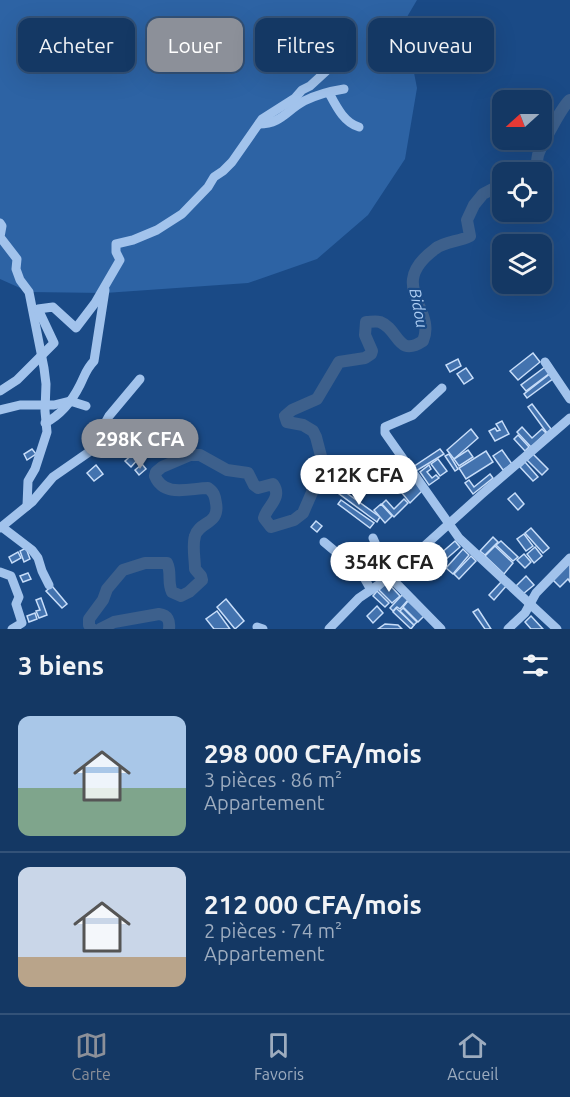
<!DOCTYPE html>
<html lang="fr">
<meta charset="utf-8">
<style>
:root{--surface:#143864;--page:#1d3f6a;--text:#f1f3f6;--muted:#9dacbf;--line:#335278;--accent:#8c9099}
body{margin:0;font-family:Ubuntu,sans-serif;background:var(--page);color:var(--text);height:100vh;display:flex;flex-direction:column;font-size:22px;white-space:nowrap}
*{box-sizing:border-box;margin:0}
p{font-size:20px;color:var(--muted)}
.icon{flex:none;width:33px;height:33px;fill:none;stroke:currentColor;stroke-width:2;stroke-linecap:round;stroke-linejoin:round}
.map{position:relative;height:629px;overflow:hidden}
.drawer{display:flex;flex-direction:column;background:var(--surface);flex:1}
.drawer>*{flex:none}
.hud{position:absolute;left:18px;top:18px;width:534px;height:54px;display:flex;gap:12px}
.needle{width:39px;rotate:249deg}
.buttons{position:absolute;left:492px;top:90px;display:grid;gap:12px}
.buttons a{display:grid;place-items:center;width:60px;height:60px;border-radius:12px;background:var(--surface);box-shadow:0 6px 24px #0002,0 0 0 2px var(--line);font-size:30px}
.price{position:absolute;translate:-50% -51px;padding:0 14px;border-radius:21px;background:#fff;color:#222;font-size:20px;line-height:39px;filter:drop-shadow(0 2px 3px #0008)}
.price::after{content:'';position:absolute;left:50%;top:36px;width:18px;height:14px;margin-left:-9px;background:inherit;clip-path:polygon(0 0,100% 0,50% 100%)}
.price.selected{background:var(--accent);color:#fff}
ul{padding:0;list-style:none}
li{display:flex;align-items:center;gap:18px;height:150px;padding:0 18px}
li+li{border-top:2px solid var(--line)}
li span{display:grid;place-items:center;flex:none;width:168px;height:120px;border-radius:12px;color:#555}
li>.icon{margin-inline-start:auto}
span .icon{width:72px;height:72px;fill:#fffc;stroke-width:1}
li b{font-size:26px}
h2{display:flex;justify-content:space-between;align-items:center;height:72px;padding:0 18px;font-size:26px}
.tag{padding:0 21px;border-radius:12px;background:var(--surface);box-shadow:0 6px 24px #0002,0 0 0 2px var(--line);font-size:21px;line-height:54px}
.tag.selected{background:var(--accent);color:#fff}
.menu{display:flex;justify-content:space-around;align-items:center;height:84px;border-top:2px solid var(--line);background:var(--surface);font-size:16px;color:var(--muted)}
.menu a{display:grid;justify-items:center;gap:3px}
.menu .selected{color:var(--accent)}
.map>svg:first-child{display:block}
.green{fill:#2d63a4}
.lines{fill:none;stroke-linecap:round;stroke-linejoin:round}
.river{stroke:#3d608c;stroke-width:12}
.building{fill:#4373af;stroke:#c7ddf9;stroke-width:1.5}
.minor{stroke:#a2c3ec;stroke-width:9}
.labels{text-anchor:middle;stroke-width:4.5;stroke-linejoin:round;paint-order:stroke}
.water-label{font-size:16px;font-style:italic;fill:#adcdf3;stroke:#1a4a86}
</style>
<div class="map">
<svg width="570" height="629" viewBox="0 0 570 629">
<rect width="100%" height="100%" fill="#1a4a86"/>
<path class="green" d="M0,0h417l-13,22 13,66 -12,71 -37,56 -51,44 -69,24 -143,10 -76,-1 -29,-13z"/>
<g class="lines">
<g class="river">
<path d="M530,172l5,-3c2,-5 2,-9 3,-14 3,-9 25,-50 32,-55"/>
<path d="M92,629l-3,-4v-6l14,-19 4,-11 16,-19 22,-7h22c5,10 0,19 5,29l9,4 8,-4 13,-12 -1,-4 -6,-7c0,-10 -3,-23 0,-33 4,-15 25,-11 21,-33 -1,-7 -2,-11 -8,-15 -18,0 -44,10 -53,-12l1,-4 6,-5 28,-12h10l27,15 21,3 6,12 4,3 15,-4c10,14 -6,22 -9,34l7,9 23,-7 9,-7 14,-32 5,-21 -6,-23 -3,-6 -10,-6 -16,-3 -2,-6 7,-6 25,-11 22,-37 26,-4 6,-4 1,-3 -7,-16 1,-13c4,0 10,-1 14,0 19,7 17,36 43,19 14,-33 -38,-55 12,-92 10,-8 24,-7 35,-13l-3,-16 7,-15 9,-11 19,-10"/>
<path d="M100,629l14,-7 45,-8c9,1 11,7 10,15"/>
</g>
</g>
<g class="building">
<path d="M533,353l7,9 -22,18 -8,-9z"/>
<path d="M458,359l3,7 -11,6 -4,-7z"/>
<path d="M545,367l5,6 -24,18 -5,-6z"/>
<path d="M466,368l7,10 -9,6 -7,-10z"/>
<path d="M551,373l3,5 -27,20 -3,-4z"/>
<path d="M532,404l19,25 -4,4 -19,-26z"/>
<path d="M502,421l7,13 -14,7 -6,-10 6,-3 2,3 3,-1 -4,-6z"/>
<path d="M522,427l10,11 10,-9 4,4 -15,14 -14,-15z"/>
<path d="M471,429l7,9 -24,21 -7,-9z"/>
<path d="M518,435l11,12 -4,4 -11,-12z"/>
<path d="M32,449l4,5 -9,6 -3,-6z"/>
<path d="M440,449l4,5 -28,17 -3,-4z"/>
<path d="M468,450l5,7 -14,9 -5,-7z"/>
<path d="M502,450l10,14 -9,6 -10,-14z"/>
<path d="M486,451l7,11 -27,17 -7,-11z"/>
<path d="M134,453l5,5 -8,9 -6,-6z"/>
<path d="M449,454l9,15 -3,2 -10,-15z"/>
<path d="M533,454l15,15 -6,6 -15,-15z"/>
<path d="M438,459l9,12 -7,5 -9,-12z"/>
<path d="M525,462l13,15 -5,4 -13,-14z"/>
<path d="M142,464l4,5 -7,6 -4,-5z"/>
<path d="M96,465l7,9 -9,7 -7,-8z"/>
<path d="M429,465l2,4 -4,3 5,6 4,-3 3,3 -10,7 -9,-13z"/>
<path d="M490,474l3,4 -20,16 -8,-11 4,-3 5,7z"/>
<path d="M412,476l11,14 -13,13 -12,-15z"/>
<path d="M341,489l39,28 -3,5 -39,-29z"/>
<path d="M515,493l9,11 -6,6 -10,-11z"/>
<path d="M404,499l4,4 -14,14 -12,-13 4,-4 8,9z"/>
<path d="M341,500l33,23 -4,5 -32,-24z"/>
<path d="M381,504l11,12 -7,7 -11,-13z"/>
<path d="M316,521l6,5 -5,6 -6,-5z"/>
<path d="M531,528l18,20 -6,5 -18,-20z"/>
<path d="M524,534l9,12 -7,5 -9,-12z"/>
<path d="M493,537l5,5 -13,13 -5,-4z"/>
<path d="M455,541l5,6 -31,27 -5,-6z"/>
<path d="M501,541l17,16 -5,4 -17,-16z"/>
<path d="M495,546l18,17 -9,11 -19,-18z"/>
<path d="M535,547l7,9 -8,7 -7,-9z"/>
<path d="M26,548l4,11 -6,3 -4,-11z"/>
<path d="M463,549l6,6 -16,19 -7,-6z"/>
<path d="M18,552l3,6 -9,5 -3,-6z"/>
<path d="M524,554l7,8 -6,6 -8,-8z"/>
<path d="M471,556l5,5 -17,18 -5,-5z"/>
<path d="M443,562l4,4 -10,10 -3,-4z"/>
<path d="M570,563v19l-2,-3 -8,8 -9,-9z"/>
<path d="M28,573l3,6 -8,3 -3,-6z"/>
<path d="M526,576l8,9 -11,9 -7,-8z"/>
<path d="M502,581l5,4 -13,15 -5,-5z"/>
<path d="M387,582l13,14 -8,7 -13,-13z"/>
<path d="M52,586l15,18 -5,4 -16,-17z"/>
<path d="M377,591l12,12 -4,4 -12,-11z"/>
<path d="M402,595l6,5 -8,9 -3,-2 -4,4 -3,-3z"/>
<path d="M41,598l6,17 -8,3 -3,-7 4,-1 -4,-10z"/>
<path d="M226,599l18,22 -9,8 -18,-22z"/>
<path d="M408,601l16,15 -6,6 -15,-15z"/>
<path d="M377,606l6,7 -10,10 -6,-7z"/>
<path d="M396,608l18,17 -3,4 -18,-17z"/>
<path d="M403,608l14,14 -3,3 -14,-14z"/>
<path d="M478,609l13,20h-6l-12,-17z"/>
<path d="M217,611l13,18h-16l-8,-10z"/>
<path d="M35,613l2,6 -8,3 -2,-6z"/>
<path d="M531,616l12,13h-12l-6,-7z"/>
<path d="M385,624l13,1 4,4h-24z"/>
</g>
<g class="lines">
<g class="minor">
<path d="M329,93c7,13 15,30 30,34"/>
<path d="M259,124c22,0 28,-14 45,-23 12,-6 27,-10 40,-12"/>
<path d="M0,223l2,3 -2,11 17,22 -1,10 4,11 9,12 15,76 2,16 -1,27 2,21 -12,37 -7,12 -1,25"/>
<path d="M545,362l25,37"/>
<path d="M442,388l-29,27 -28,12v6l74,105 98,91"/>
<path d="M0,391l17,-11 37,-37 -16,-34 15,-2 23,21 19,-25 25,-43 -4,-8v-8l17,-4 24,-10 25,-16 26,-27 6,-10 9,-6 9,-9 30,-43 33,-21 7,-8 8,-4 25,-23"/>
<path d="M0,410l20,-5h34l16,-4 16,5"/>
<path d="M45,423c16,-8 27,-22 35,-38 5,-10 6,-16 14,-24l11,-71"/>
<path d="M2,527l30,23 6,8 4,13 7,14"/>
<path d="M0,528l32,-26 21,-25 36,-25 20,-36 31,-37"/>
<path d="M373,538l17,39 92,-83 88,-76"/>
<path d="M324,542l25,21 8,2 14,25"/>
<path d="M0,572l11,4 8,21 -3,7 6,19 -10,6"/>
<path d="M257,627l6,2"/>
<path d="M329,629l30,-31 31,-21 51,52"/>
<path d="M508,629l17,-16 11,-20 34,-35"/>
</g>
</g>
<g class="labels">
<g class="water-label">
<text transform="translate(419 308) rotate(79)" y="6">Bidou</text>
</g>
</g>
</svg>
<div class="buttons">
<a><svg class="needle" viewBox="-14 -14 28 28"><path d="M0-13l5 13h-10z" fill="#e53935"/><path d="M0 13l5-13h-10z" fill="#9dacbf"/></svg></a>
<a><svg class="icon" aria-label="locate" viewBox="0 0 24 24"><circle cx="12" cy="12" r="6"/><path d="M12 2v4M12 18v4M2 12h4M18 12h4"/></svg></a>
<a><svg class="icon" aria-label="layers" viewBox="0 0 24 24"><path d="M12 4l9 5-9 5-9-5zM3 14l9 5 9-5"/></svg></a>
</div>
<b class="price selected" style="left:140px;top:470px">298K CFA</b>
<b class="price" style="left:359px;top:506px">212K CFA</b>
<b class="price" style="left:389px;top:593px">354K CFA</b>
<div class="hud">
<a class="tag">Acheter</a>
<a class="tag selected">Louer</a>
<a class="tag">Filtres</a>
<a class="tag">Nouveau</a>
</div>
</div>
<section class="drawer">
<h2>3 biens<svg class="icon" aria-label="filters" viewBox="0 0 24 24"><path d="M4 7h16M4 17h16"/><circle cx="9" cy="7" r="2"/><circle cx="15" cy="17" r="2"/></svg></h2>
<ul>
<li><span style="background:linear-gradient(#a9c7e8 60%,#7fa58c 0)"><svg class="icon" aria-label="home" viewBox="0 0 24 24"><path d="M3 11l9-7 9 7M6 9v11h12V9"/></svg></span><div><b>298 000 CFA/mois</b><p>3 pièces · 86 m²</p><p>Appartement</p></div></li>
<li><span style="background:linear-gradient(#c9d6e8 75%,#b9a48a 0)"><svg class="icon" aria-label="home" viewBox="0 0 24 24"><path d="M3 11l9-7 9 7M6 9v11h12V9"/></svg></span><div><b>212 000 CFA/mois</b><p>2 pièces · 74 m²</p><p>Appartement</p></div></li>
</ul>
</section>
<nav class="menu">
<a class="selected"><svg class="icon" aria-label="map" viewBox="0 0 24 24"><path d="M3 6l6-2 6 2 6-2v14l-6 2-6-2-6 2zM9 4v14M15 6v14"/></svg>Carte</a>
<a><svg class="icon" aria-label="saved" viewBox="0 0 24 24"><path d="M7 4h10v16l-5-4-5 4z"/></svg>Favoris</a>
<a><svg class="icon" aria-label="home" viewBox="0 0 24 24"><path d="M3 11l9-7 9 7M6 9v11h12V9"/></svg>Accueil</a>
</nav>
